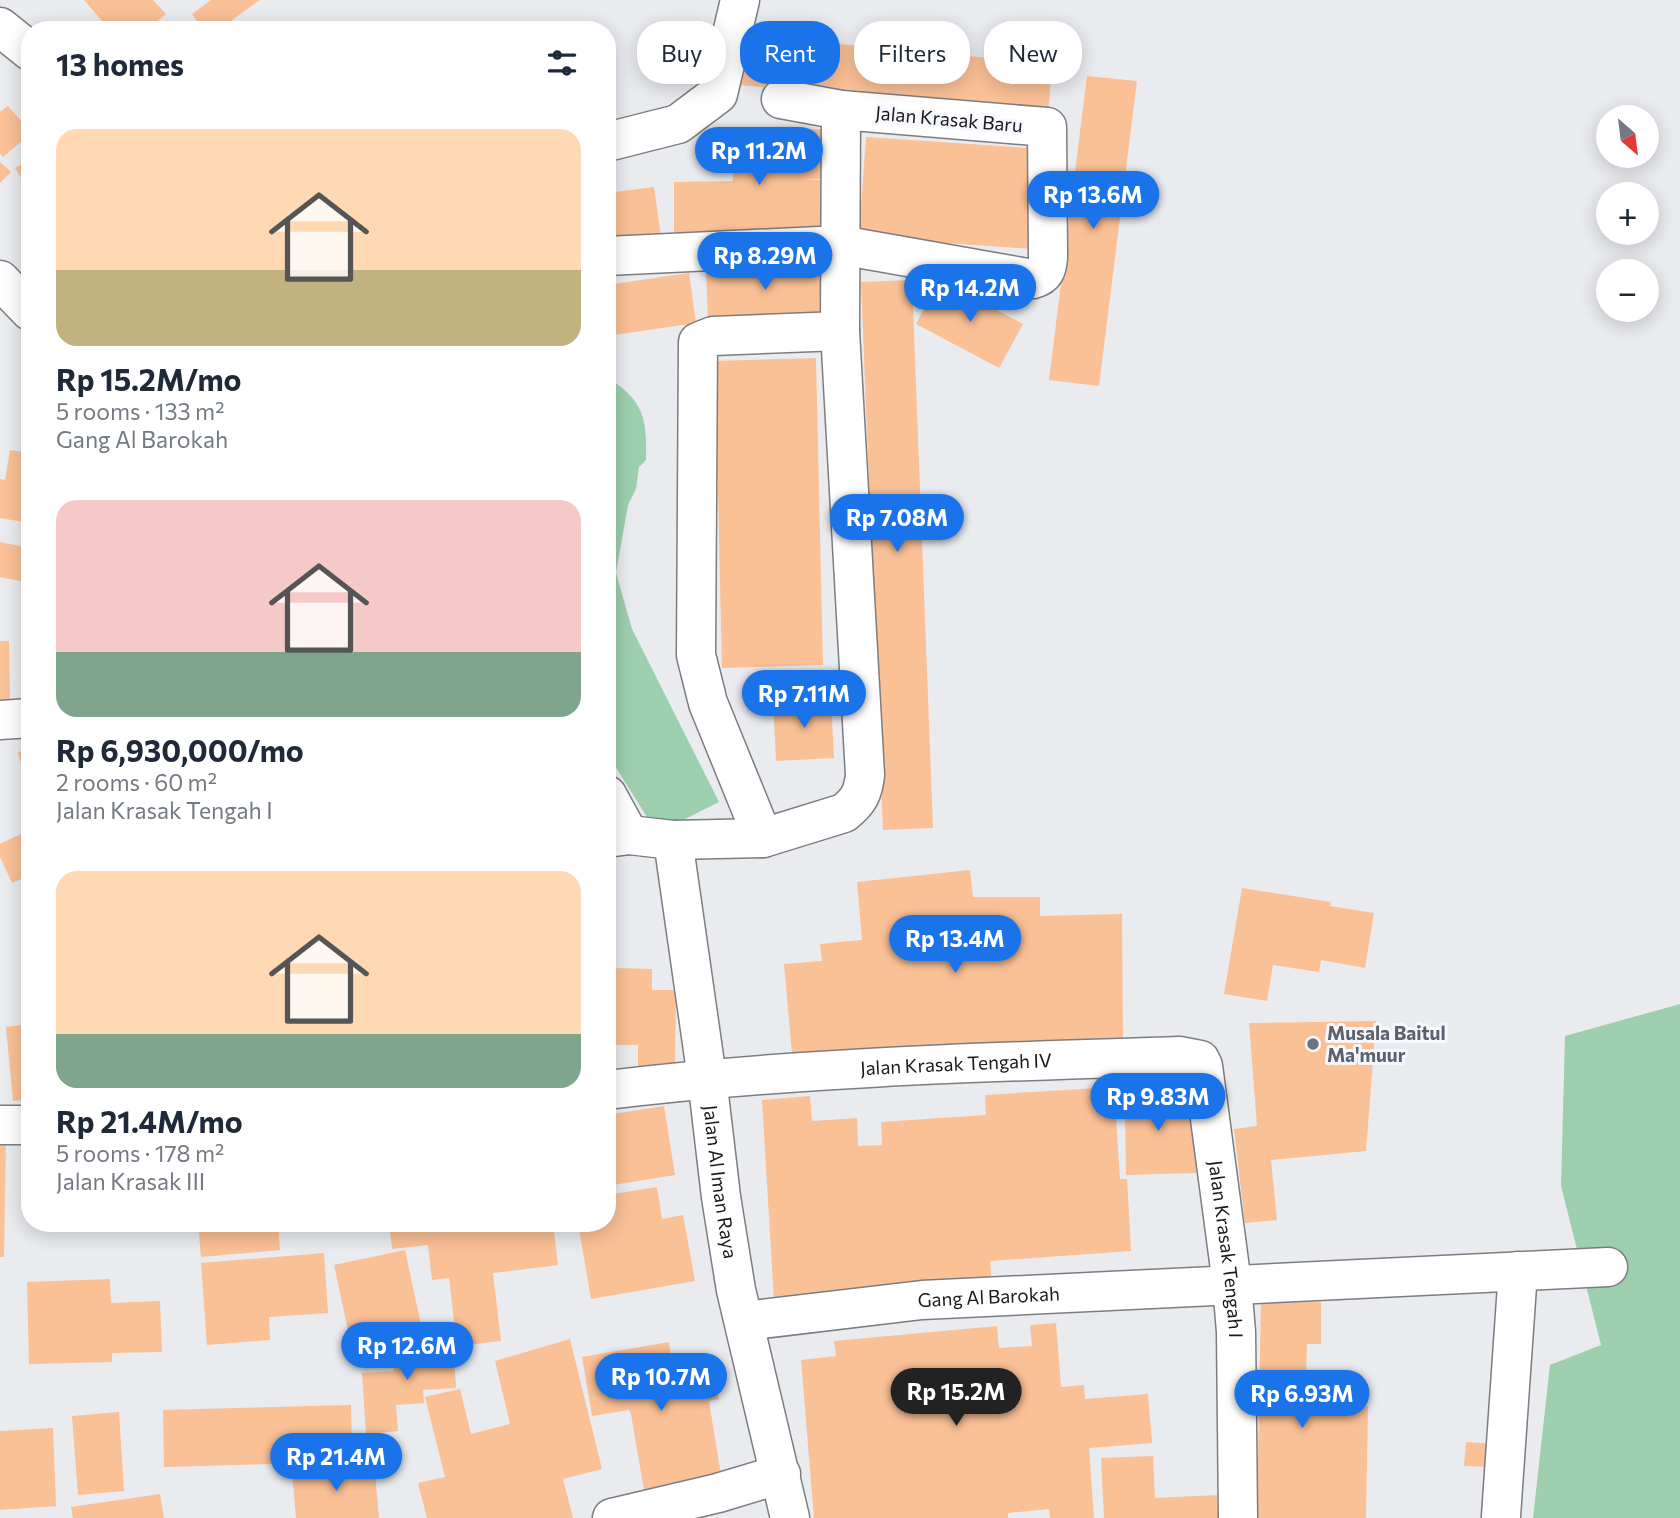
<!DOCTYPE html>
<meta charset="utf-8">
<style>
:root{--surface:#fff;--page:#f2f2f3;--text:#1f2937;--muted:#747a83;--accent:#1a73e8}
body{margin:0;font-family:Commissioner,sans-serif;background:var(--page);color:var(--text);height:100vh;display:flex;flex-direction:column;font-size:26px;white-space:nowrap}
*{box-sizing:border-box;margin:0}
p{font-size:23px;color:var(--muted)}
.icon{flex:none;width:38px;height:38px;fill:none;stroke:currentColor;stroke-width:2;stroke-linecap:round;stroke-linejoin:round}
.map{position:relative;flex:1;overflow:hidden}
.sheet{position:absolute;left:21px;top:21px;width:595px;height:1211px;display:flex;flex-direction:column;background:var(--surface);border-radius:28px;box-shadow:0 4px 18px #0003}
.sheet>*{flex:none}
.guide{position:absolute;left:637px;top:21px;width:665px;height:63px;display:flex;gap:14px}
.needle{width:46px;rotate:152deg}
.controls{position:absolute;left:1596px;top:105px;display:grid;gap:14px}
.controls a{display:grid;place-items:center;width:63px;height:63px;border-radius:50%;background:var(--surface);box-shadow:0 4px 18px #0003;font-size:35px}
.price{position:absolute;translate:-50% -60px;padding:0 16px;border-radius:24px;background:var(--accent);color:#fff;font-size:23px;line-height:46px;filter:drop-shadow(0 2px 4px #0008)}
.price::after{content:'';position:absolute;left:50%;top:42px;width:21px;height:16px;margin-left:-10px;background:inherit;clip-path:polygon(0 0,100% 0,50% 100%)}
.price.active{background:#222;color:#fff}
ul{padding:0;list-style:none}
li{display:grid;align-content:center;gap:14px;height:371px;padding:0 35px}
li span{display:grid;place-items:center;height:217px;border-radius:21px;color:#555}
li>.icon{margin-inline-start:auto}
span .icon{width:126px;height:126px;fill:#fffc;stroke-width:1}
li b{font-size:30px}
h2{display:flex;justify-content:space-between;align-items:center;height:84px;padding:0 35px;font-size:30px}
.tag{padding:0 24px;border-radius:28px;background:var(--surface);box-shadow:0 4px 18px #0003;font-size:24px;line-height:63px}
.tag.active{background:var(--accent);color:#fff}
.map>svg:first-child{display:block}
.green{fill:#9dcfae}
.building{fill:#fac096}
.lines{fill:none;stroke-linecap:round;stroke-linejoin:round}
.minor-casing{stroke:#7b7d81;stroke-width:41}
.minor{stroke:#fff;stroke-width:38}
.worship-dot{fill:#6b7280;stroke:#f6f8fd;stroke-width:2.5}
.labels{text-anchor:middle;stroke-width:6;stroke-linejoin:round;paint-order:stroke}
.street-label{font-size:19px;fill:#191a1c;stroke:#f6f8fd}
.worship-label{font-size:19px;font-weight:bold;fill:#5b616d;stroke:#f6f8fd;text-anchor:start}
</style>
<div class="map">
<svg width="1680" height="1518" viewBox="0 0 1680 1518">
<rect width="100%" height="100%" fill="#e9ebef"/>
<g class="green">
<path d="M607,377c37,24 40,41 39,83l-7,7 -3,22 -8,16 -12,68 16,56 87,173 -52,26 -12,2 -48,-77z"/>
<path d="M1680,1004v514h-147l17,-153 51,-20 -40,-159 4,-150z"/>
</g>
<g class="building">
<path d="M84,0h69l13,14 -19,16h-37z"/>
<path d="M211,0h49l-42,30h-15l-11,-16z"/>
<path d="M744,35l308,29 -4,50 -309,-29z"/>
<path d="M1087,76l50,5 -38,305 -50,-6z"/>
<path d="M8,106l22,25v3l-27,23 -3,-4v-41z"/>
<path d="M822,129v50l-23,1h23l1,50 -149,2v-50l59,-1v-51z"/>
<path d="M866,137l176,12 -8,100 -175,-12z"/>
<path d="M30,160v32l-15,-24z"/>
<path d="M0,162l11,10 -11,11z"/>
<path d="M654,187l7,50 -54,7v-51z"/>
<path d="M822,265l2,50 -116,5 -2,-51z"/>
<path d="M689,273l7,50 -89,13v-51z"/>
<path d="M912,280l21,548 -50,2 -22,-548z"/>
<path d="M940,280l83,44 -24,44 -83,-44z"/>
<path d="M816,358l7,307 -101,3 -7,-307z"/>
<path d="M10,450l20,3v70l-30,-5v-39l5,1z"/>
<path d="M0,542l30,6v35l-30,-6z"/>
<path d="M0,641h9l1,63h-10z"/>
<path d="M831,698l3,60 -58,3 -3,-60z"/>
<path d="M30,749v44h-1l-11,-41z"/>
<path d="M27,831l3,6v38l-18,8 -12,-26v-13z"/>
<path d="M970,870l3,27h67v19l82,-2 1,125 -81,1 -249,25 -9,-101 38,-3 -2,-17 42,-4 -5,-58z"/>
<path d="M1242,888l89,14 -1,4 44,7 -9,55 -44,-8 -2,12 -46,-7 -6,36 -43,-7z"/>
<path d="M613,968l39,1v21h24l-1,78 -37,-1v-22h-31v-56h5z"/>
<path d="M1376,1021l-10,130 -95,9 6,60 -32,3 -11,-94 23,-3 -8,-103z"/>
<path d="M30,1024v75l-17,2 -7,-74z"/>
<path d="M1128,1084h47v30h20l1,59 -70,2 -1,-60h4z"/>
<path d="M1114,1087l6,92h7l4,72 -141,10 2,26 -218,14 -12,-201 48,-4 2,25 45,-3 1,28 24,-1 -1,-23 105,-7 -1,-20z"/>
<path d="M664,1106l11,69 -68,11v-71z"/>
<path d="M0,1143h6l-2,114h-4z"/>
<path d="M657,1187l5,32 21,-4 12,66 -104,18 -13,-76h29v-28z"/>
<path d="M198,1223h80l2,27 -79,7z"/>
<path d="M389,1223h164l5,42 -65,8 8,68 -44,5 -8,-68 -17,2 -4,-35 -36,4z"/>
<path d="M405,1250l18,84 -71,15 -18,-84z"/>
<path d="M324,1253l4,60 -59,4 1,23 -63,5 -6,-82z"/>
<path d="M110,1279l1,24 49,-2 2,51 -50,1v9l-83,2 -2,-82z"/>
<path d="M1261,1300l60,2v42h-14l-2,62h63l-2,112h-122l1,-61 13,1z"/>
<path d="M1056,1323l5,64 23,-2 1,14 63,-5 4,49 -63,5 5,70h-44l-1,-9 -41,4v5h-194l-13,-158 35,-4 -2,-15 163,-15 2,22 33,-2 -2,-21z"/>
<path d="M453,1338l3,50 -33,2 1,13 -28,2 2,26 -32,3 -4,-61 32,-2 -1,-21 28,-2 -1,-7z"/>
<path d="M570,1339l32,130 -39,10 10,39h-146l-9,-35 27,-6 -20,-80 35,-8 11,45 39,-10 -15,-63z"/>
<path d="M669,1342l3,22 40,-7 7,42 -10,2 13,81 -77,14 -14,-82 -2,-4 -37,6 -10,-59z"/>
<path d="M351,1405l1,57 -188,5 -1,-57z"/>
<path d="M119,1412l5,79 -46,4 -6,-79z"/>
<path d="M53,1428l3,78 -56,4v-79z"/>
<path d="M1466,1442l28,2 -1,23 -29,-1z"/>
<path d="M1153,1456l2,42 62,-3 1,23h-114l-3,-60z"/>
<path d="M374,1463l5,55h-83l-4,-46z"/>
<path d="M160,1494l4,24h-91l-2,-11z"/>
</g>
<g class="lines">
<g class="minor-casing">
<g id="minor">
<path d="M0,27l30,24"/>
<path d="M781,99l60,11"/>
<path d="M607,142l71,-18 40,-30 22,-94"/>
<path d="M607,256l233,-11 193,34c12,-3 14,-10 15,-21l-1,-131 -206,-17 -1,221 25,444c-2,18 -6,26 -21,38l-81,25 -90,2 -44,-5 -22,3"/>
<path d="M0,280l30,31"/>
<path d="M0,720l30,-2"/>
<path d="M607,795l22,40"/>
<path d="M763,838l-55,-135 -12,-48 2,-313 15,-6 127,-5"/>
<path id="s1" d="M673,840l34,238 14,119 15,93 54,228"/>
<path id="s2" d="M607,1090c190,-23 381,-28 572,-34l21,4 3,6 29,218 4,48 2,186"/>
<path d="M0,1125h30"/>
<path id="s3" d="M745,1321l177,-21 686,-33"/>
<path d="M1501,1516l17,-245"/>
<path d="M612,1518l106,-25 63,-19"/>
</g>
</g>
<use href="#minor" class="minor"/>
</g>
<circle class="worship-dot" cx="1313" cy="1044" r="7"/>
<g class="labels">
<g class="street-label">
<text transform="translate(949 119) rotate(5)" y="7">Jalan Krasak Baru</text>
<text dy="7" stroke="none"><textPath href="#s2" startOffset="350">Jalan Krasak Tengah IV</textPath></text>
<text dy="7" stroke="none"><textPath href="#s1" startOffset="345">Jalan Al Iman Raya</textPath></text>
<text dy="7" stroke="none"><textPath href="#s2" startOffset="786">Jalan Krasak Tengah I</textPath></text>
<text dy="7" stroke="none"><textPath href="#s3" startOffset="245">Gang Al Barokah</textPath></text>
</g>
<g class="worship-label">
<text x="1327" y="1040">Musala Baitul<tspan x="1327" dy="22">Ma'muur</tspan></text>
</g>
</g>
</svg>
<div class="controls">
<a><svg class="needle" viewBox="-14 -14 28 28"><path d="M0-13l5 13h-10z" fill="#e53935"/><path d="M0 13l5-13h-10z" fill="#747a83"/></svg></a>
<a>+</a>
<a>−</a>
</div>
<b class="price" style="left:759px;top:187px">Rp 11.2M</b>
<b class="price" style="left:1093px;top:231px">Rp 13.6M</b>
<b class="price" style="left:765px;top:292px">Rp 8.29M</b>
<b class="price" style="left:970px;top:324px">Rp 14.2M</b>
<b class="price" style="left:897px;top:554px">Rp 7.08M</b>
<b class="price" style="left:804px;top:730px">Rp 7.11M</b>
<b class="price" style="left:955px;top:975px">Rp 13.4M</b>
<b class="price" style="left:1158px;top:1133px">Rp 9.83M</b>
<b class="price" style="left:407px;top:1382px">Rp 12.6M</b>
<b class="price" style="left:661px;top:1413px">Rp 10.7M</b>
<b class="price active" style="left:956px;top:1428px">Rp 15.2M</b>
<b class="price" style="left:1302px;top:1430px">Rp 6.93M</b>
<b class="price" style="left:336px;top:1493px">Rp 21.4M</b>
<div class="guide">
<a class="tag">Buy</a>
<a class="tag active">Rent</a>
<a class="tag">Filters</a>
<a class="tag">New</a>
</div>
<section class="sheet">
<h2>13 homes<svg class="icon" aria-label="filters" viewBox="0 0 24 24"><path d="M4 7h16M4 17h16"/><circle cx="9" cy="7" r="2"/><circle cx="15" cy="17" r="2"/></svg></h2>
<ul>
<li><span style="background:linear-gradient(#ffd9b3 65%,#c2b280 0)"><svg class="icon" aria-label="home" viewBox="0 0 24 24"><path d="M3 11l9-7 9 7M6 9v11h12V9"/></svg></span><div><b>Rp 15.2M/mo</b><p>5 rooms · 133 m²</p><p>Gang Al Barokah</p></div></li>
<li><span style="background:linear-gradient(#f6c9c9 70%,#7fa58c 0)"><svg class="icon" aria-label="home" viewBox="0 0 24 24"><path d="M3 11l9-7 9 7M6 9v11h12V9"/></svg></span><div><b>Rp 6,930,000/mo</b><p>2 rooms · 60 m²</p><p>Jalan Krasak Tengah I</p></div></li>
<li><span style="background:linear-gradient(#ffd9b3 75%,#7fa58c 0)"><svg class="icon" aria-label="home" viewBox="0 0 24 24"><path d="M3 11l9-7 9 7M6 9v11h12V9"/></svg></span><div><b>Rp 21.4M/mo</b><p>5 rooms · 178 m²</p><p>Jalan Krasak III</p></div></li>
</ul>
</section>
</div>
